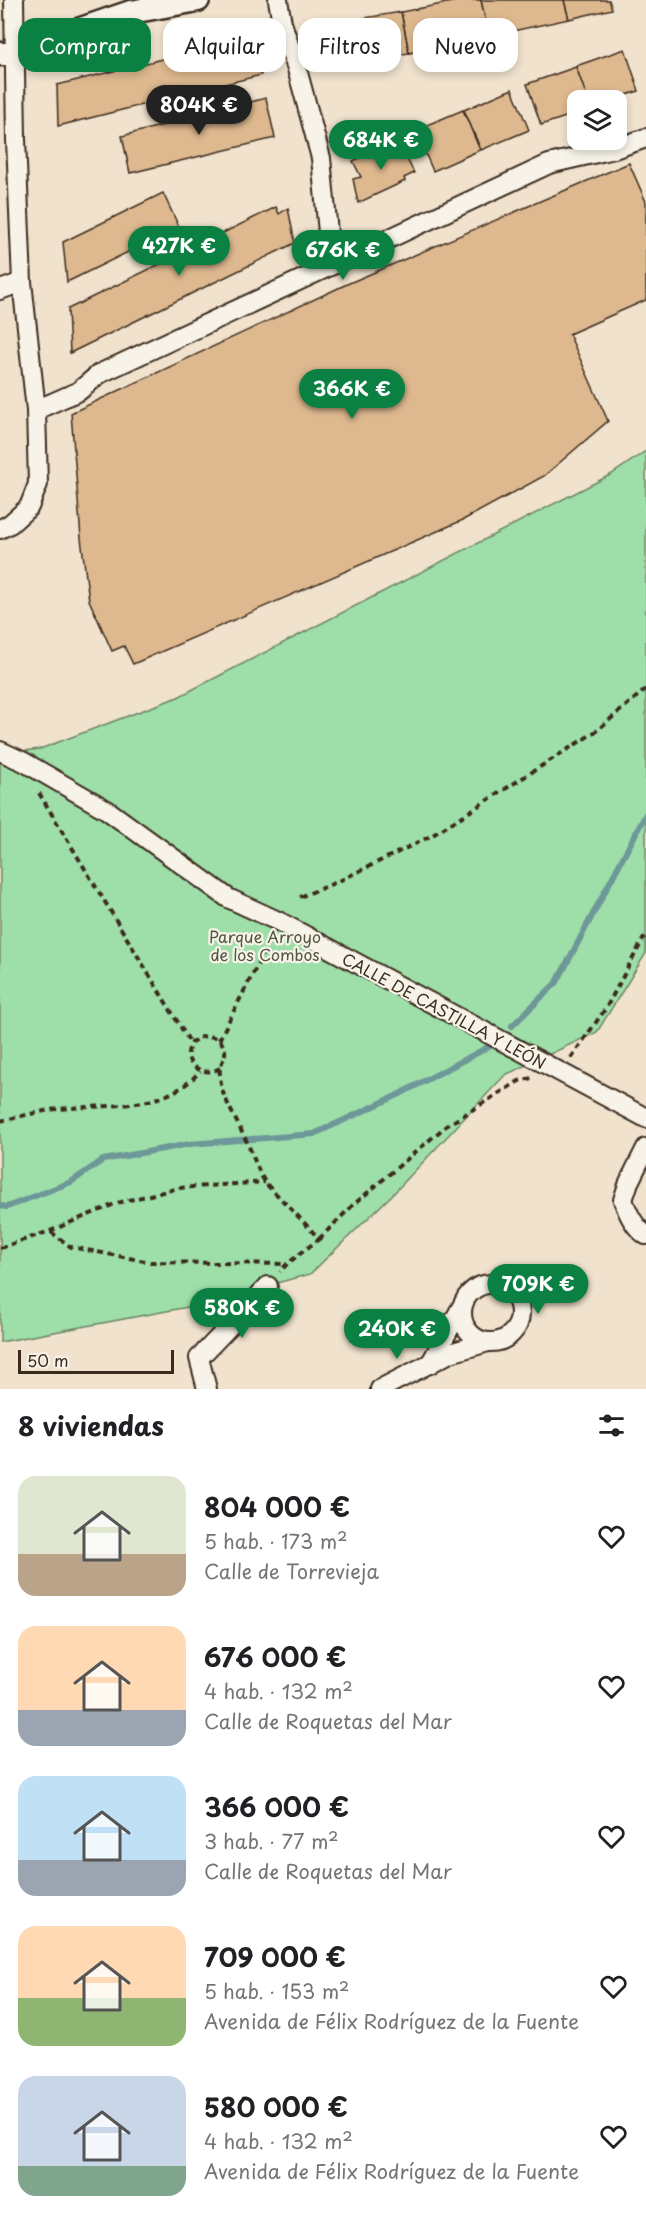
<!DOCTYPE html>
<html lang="es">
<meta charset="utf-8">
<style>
:root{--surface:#fff;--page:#f2f2f2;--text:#202124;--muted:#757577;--accent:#0b8043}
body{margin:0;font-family:"Playpen Sans",sans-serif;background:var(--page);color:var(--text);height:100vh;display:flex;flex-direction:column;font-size:22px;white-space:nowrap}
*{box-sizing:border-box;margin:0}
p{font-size:20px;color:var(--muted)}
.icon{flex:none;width:33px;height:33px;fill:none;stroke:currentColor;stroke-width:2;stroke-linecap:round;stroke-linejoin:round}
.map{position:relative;height:1389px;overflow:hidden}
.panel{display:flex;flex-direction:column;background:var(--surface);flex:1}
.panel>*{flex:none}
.banner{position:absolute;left:18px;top:18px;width:610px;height:54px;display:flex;gap:12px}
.buttons{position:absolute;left:567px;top:90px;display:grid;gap:12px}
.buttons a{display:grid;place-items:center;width:60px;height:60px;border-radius:12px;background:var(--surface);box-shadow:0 3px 9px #0003;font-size:30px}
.scale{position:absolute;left:18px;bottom:15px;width:156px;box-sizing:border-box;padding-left:6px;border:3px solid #3b2a1e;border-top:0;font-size:16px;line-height:21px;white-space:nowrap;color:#3b2a1e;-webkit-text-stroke:4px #f7f3e8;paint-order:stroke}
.price{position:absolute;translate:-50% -51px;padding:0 14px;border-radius:21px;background:var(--accent);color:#fff;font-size:20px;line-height:39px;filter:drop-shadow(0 2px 3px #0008)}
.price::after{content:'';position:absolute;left:50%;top:36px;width:18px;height:14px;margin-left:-9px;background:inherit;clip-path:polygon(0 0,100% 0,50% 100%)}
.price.current{background:#222;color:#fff}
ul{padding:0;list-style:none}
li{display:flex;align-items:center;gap:18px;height:150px;padding:0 18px}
li span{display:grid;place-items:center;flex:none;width:168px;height:120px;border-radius:18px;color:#555}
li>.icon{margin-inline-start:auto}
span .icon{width:72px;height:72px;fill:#fffc;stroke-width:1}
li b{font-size:26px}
h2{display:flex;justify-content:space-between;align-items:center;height:72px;padding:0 18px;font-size:26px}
.tag{padding:0 21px;border-radius:18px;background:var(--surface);box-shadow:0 3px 9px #0003;font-size:21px;line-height:54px}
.tag.current{background:var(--accent);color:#fff}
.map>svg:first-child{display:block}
.green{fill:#9edfa9;stroke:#6c8464;stroke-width:1.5}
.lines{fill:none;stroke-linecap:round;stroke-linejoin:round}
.stream{stroke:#6d9798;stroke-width:6}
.building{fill:#deb98f;stroke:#3b2a1e;stroke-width:1.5}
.minor-casing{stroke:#3b2a1e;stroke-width:22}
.tertiary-casing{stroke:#3b2a1e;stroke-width:27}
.path{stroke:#3b2a1e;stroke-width:4;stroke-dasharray:6 4.5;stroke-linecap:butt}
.minor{stroke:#f7f3e8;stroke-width:18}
.tertiary{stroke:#f7f3e8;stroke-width:22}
.labels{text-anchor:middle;stroke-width:4.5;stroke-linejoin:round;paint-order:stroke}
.park-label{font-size:16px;fill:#545741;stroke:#f7f3e8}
.street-label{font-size:16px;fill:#3b2a1e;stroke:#f7f3e8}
</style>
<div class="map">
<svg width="646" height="1389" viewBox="0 0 646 1389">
<rect width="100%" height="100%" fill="#f0e2cd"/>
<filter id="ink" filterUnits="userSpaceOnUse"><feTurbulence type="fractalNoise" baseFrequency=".0167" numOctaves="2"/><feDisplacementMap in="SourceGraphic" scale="12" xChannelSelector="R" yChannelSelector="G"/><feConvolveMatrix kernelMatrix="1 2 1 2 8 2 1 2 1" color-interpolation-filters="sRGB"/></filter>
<g filter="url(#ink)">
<path class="green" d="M646,451v502l-49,79 -92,43 -112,119 -83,80 -122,33 -188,35v-588l40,-5 138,-52 434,-223z"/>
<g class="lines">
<g class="stream">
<path d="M512,1026l45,-44 89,-168"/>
<path d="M0,1206l7,1 64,-25 32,-22 87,-16 124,-10 84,-39 92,-49"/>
</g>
</g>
<g class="building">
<path d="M462,0h19l8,36 -80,17 -8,-41z"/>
<path d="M481,0h83l5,19 -80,17z"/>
<path d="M564,0h45l3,9 -43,10z"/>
<path d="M401,12l8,41 -81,13 -7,-41z"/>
<path d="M251,37l10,38 -203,51 -1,-41z"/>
<path d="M625,49l14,42 -29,9h-23l-11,-34z"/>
<path d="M576,67l12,33h-10v13l-37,12 -14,-41z"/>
<path d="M512,89l17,41 -48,20 -17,-40z"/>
<path d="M266,98l9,40 -145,35 -8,-37z"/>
<path d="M463,110l17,40 -47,21 -18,-41z"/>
<path d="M397,139l17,34 -10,5 1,3 -47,22 -5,-24 8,-2 -8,-16z"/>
<path d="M629,163l17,39v98l-77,34 39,87 -64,55 -81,44 -330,144 -9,-18 -12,5 -23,-51 -8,-62 -10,-125 276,-129z"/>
<path d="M163,193l16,34 -112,55 -4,-40z"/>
<path d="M276,207l3,7 9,-6 7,35 -225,110 -2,-44z"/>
</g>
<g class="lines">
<g class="minor-casing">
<g id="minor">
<path d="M278,0l4,23 15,46 24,89 7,75 9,31"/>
<path d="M0,290l22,-8"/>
<path d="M36,410l43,-19 20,-17 450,-210 65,-15 32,-11"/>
<path d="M0,529l10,-5 19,-17 9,-23 -2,-74 -14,-128 -6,-142 -2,-140"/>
<path d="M0,751l24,11 83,48 121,88 52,24 366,196"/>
<path d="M646,1148l-17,34 -6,18c5,13 11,27 23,35"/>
<circle cx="491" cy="1313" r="29"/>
<path d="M430,1364l32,-58"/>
<path d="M207,1389l-8,-31 69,-72"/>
<path d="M380,1389l70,-36 38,-11"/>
</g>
</g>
<g class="tertiary-casing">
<path id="tertiary" d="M0,54h16l27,-12 88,-30 67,-12"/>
</g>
<g class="path">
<path d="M39,793l152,251"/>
<path d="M300,897l39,-16 92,-45 164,-104 51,-43"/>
<path d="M219,1040l44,-86"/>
<path d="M571,1058l35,-50 40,-74"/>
<path d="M220,1068c-17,11 -42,-6 -28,-25 8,-10 25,-9 31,2 5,9 0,14 -3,22 -1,5 1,17 2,23 7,18 17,36 26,54 5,12 10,27 17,38 4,6 11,11 16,17 13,13 26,26 38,40l-32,25 -7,8"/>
<path d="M0,1121c17,-4 34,-8 50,-11 50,-7 114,4 150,-39"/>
<path d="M51,1232l20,15 79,15 137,2"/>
<path d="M319,1239l33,-33 94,-80 73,-45 13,-3"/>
<path d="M0,1248l50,-17 67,-28 62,-15 86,-6"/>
</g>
<use href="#minor" class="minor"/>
<use href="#tertiary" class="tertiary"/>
</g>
</g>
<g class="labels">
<g class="park-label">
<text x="265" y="943">Parque Arroyo<tspan x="265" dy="18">de los Combos</tspan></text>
</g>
<g class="street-label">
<text transform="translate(444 1011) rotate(28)" y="6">CALLE DE CASTILLA Y LEÓN</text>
</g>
</g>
</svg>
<div class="buttons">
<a><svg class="icon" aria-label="layers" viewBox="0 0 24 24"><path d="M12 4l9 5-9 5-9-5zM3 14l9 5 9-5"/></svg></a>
</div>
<div class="scale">50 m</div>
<b class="price current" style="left:199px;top:136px">804K €</b>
<b class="price" style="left:381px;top:171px">684K €</b>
<b class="price" style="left:179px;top:277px">427K €</b>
<b class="price" style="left:343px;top:281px">676K €</b>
<b class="price" style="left:352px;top:420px">366K €</b>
<b class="price" style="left:538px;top:1315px">709K €</b>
<b class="price" style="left:242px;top:1339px">580K €</b>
<b class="price" style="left:397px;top:1360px">240K €</b>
<div class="banner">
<a class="tag current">Comprar</a>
<a class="tag">Alquilar</a>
<a class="tag">Filtros</a>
<a class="tag">Nuevo</a>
</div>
</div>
<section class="panel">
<h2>8 viviendas<svg class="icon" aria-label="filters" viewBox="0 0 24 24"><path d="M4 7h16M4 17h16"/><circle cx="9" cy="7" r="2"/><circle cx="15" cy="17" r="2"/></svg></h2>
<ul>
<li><span style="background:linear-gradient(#dfe7d0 65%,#b9a48a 0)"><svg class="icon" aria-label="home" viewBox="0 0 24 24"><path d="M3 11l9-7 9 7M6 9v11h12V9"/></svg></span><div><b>804 000 €</b><p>5 hab. · 173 m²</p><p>Calle de Torrevieja</p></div><svg class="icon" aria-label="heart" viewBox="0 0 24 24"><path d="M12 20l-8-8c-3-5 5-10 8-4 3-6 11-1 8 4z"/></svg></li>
<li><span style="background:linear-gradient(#ffd9b3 70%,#9aa5b1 0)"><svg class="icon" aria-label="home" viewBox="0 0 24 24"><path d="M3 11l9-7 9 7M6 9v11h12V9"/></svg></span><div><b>676 000 €</b><p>4 hab. · 132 m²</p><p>Calle de Roquetas del Mar</p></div><svg class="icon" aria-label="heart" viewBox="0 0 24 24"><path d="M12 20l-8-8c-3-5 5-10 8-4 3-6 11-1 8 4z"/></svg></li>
<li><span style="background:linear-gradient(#bfe0f5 70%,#9aa5b1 0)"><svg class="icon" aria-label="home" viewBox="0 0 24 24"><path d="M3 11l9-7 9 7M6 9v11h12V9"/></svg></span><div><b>366 000 €</b><p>3 hab. · 77 m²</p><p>Calle de Roquetas del Mar</p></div><svg class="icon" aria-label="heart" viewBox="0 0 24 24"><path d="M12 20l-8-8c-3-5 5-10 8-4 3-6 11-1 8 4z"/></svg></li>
<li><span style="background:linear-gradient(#ffd9b3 60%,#8fb573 0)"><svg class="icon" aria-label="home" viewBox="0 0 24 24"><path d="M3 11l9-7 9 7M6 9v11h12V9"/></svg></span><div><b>709 000 €</b><p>5 hab. · 153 m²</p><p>Avenida de Félix Rodríguez de la Fuente</p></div><svg class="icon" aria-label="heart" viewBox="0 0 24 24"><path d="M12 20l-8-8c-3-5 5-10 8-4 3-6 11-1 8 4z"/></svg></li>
<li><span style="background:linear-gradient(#c9d6e8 75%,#7fa58c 0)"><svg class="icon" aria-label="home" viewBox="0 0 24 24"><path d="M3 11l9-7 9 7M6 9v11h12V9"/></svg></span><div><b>580 000 €</b><p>4 hab. · 132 m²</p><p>Avenida de Félix Rodríguez de la Fuente</p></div><svg class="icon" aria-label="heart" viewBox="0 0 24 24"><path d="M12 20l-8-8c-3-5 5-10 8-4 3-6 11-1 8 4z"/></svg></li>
</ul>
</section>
